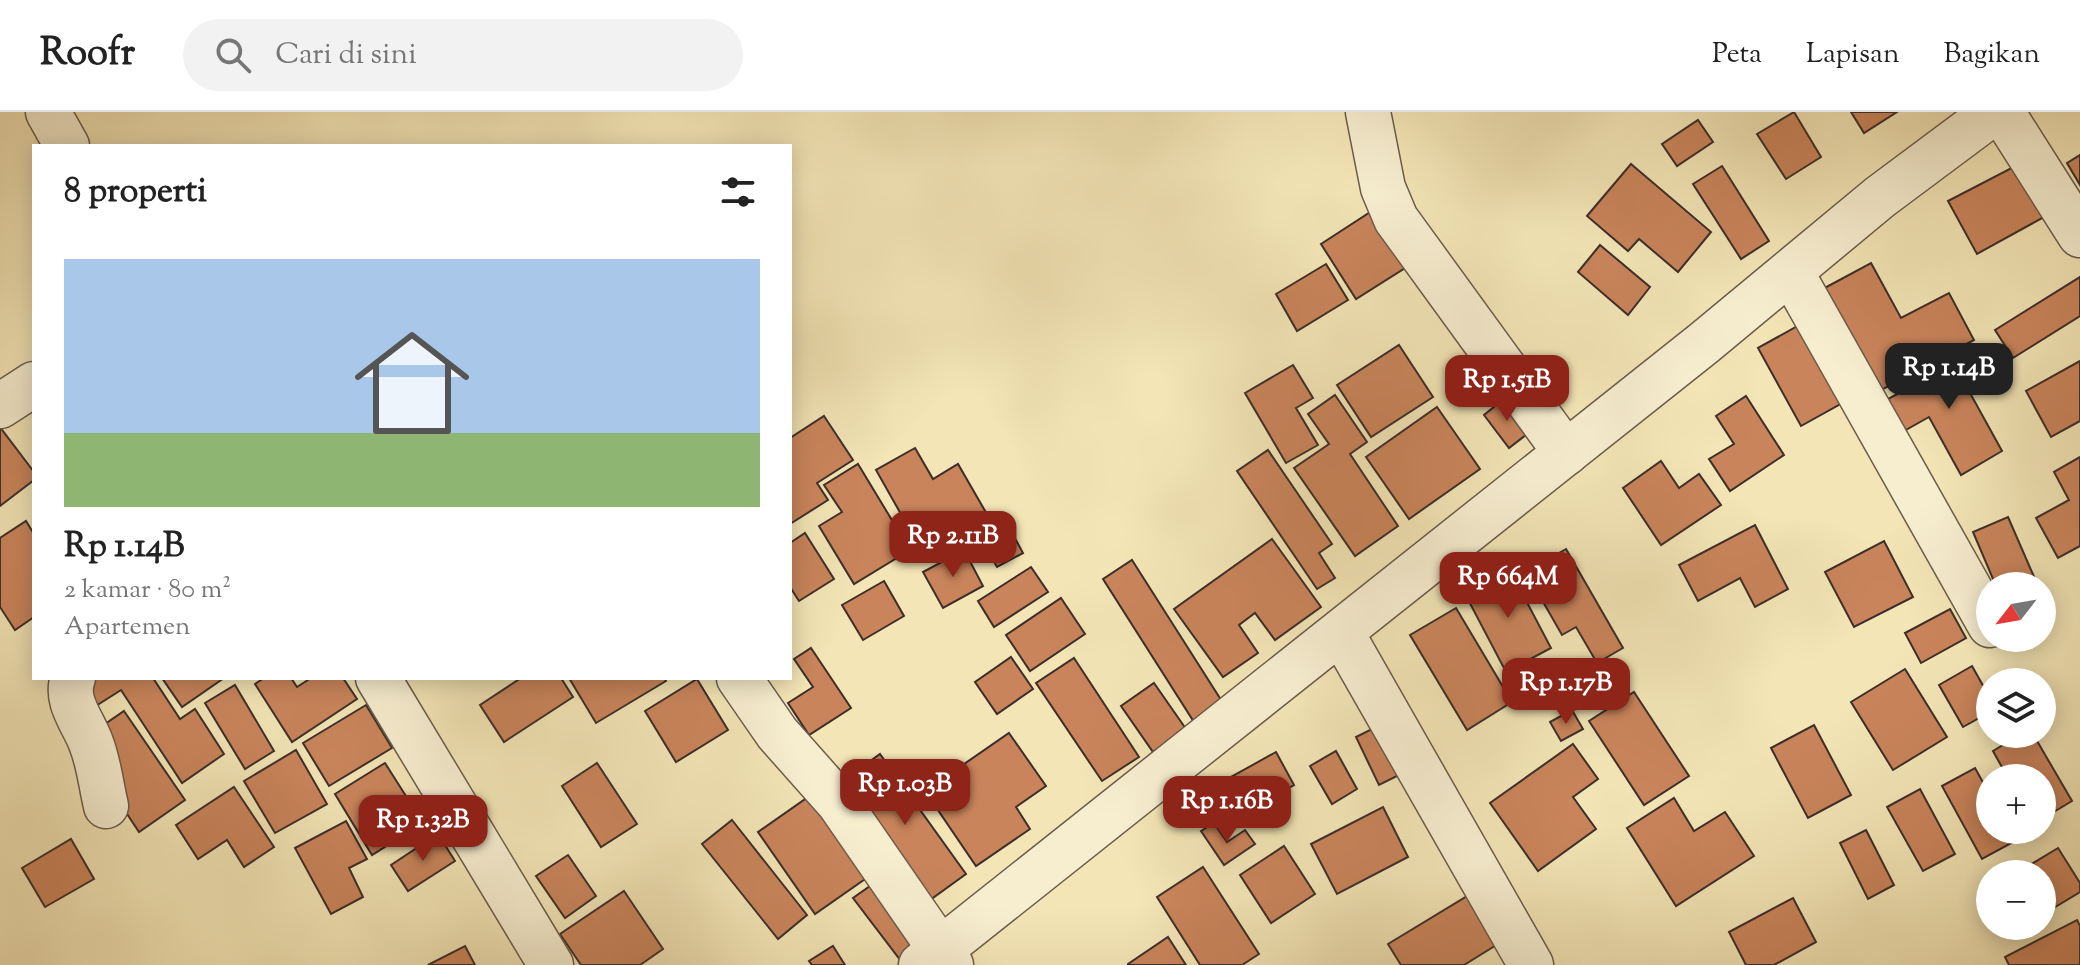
<!DOCTYPE html>
<html lang="id">
<meta charset="utf-8">
<style>
:root{--surface:#fff;--page:#f2f2f2;--text:#222;--muted:#767676;--line:#e0e0e0;--accent:#8f2418}
body{margin:0;font-family:"Sorts Mill Goudy",serif;background:var(--page);color:var(--text);height:100vh;display:flex;flex-direction:column;font-size:30px;white-space:nowrap}
*{box-sizing:border-box;margin:0}
p{font-size:26px;color:var(--muted)}
.icon{flex:none;width:44px;height:44px;fill:none;stroke:currentColor;stroke-width:2;stroke-linecap:round;stroke-linejoin:round}
.map{position:relative;flex:1;overflow:hidden}
.panel{position:absolute;left:32px;top:32px;width:760px;height:536px;display:flex;flex-direction:column;background:var(--surface);border-radius:0px;box-shadow:0 4px 20px #0003}
.panel>*{flex:none}
.needle{width:52px;rotate:239deg}
.tools{position:absolute;left:1976px;top:460px;display:grid;gap:16px}
.tools a{display:grid;place-items:center;width:80px;height:80px;border-radius:50%;background:var(--surface);box-shadow:0 4px 20px #0003;font-size:40px}
.price{position:absolute;translate:-50% -68px;padding:0 18px;border-radius:16px;background:var(--accent);color:#fff;font-size:26px;line-height:52px;filter:drop-shadow(0 2px 4px #0008)}
.price::after{content:'';position:absolute;left:50%;top:48px;width:24px;height:18px;margin-left:-12px;background:inherit;clip-path:polygon(0 0,100% 0,50% 100%)}
.price.current{background:#222;color:#fff}
ul{padding:0;list-style:none}
li{display:grid;align-content:center;gap:16px;height:424px;padding:0 32px}
li span{display:grid;place-items:center;height:248px;border-radius:0px;color:#555}
li>.icon{margin-inline-start:auto}
span .icon{width:144px;height:144px;fill:#fffc;stroke-width:1}
li b{font-size:34px}
h2{display:flex;justify-content:space-between;align-items:center;height:96px;padding:0 32px;font-size:34px}
header{display:flex;align-items:center;gap:48px;box-sizing:border-box;height:112px;padding:0 40px;background:var(--surface);border-bottom:2px solid var(--line)}
header strong{font-size:38px}
nav{display:flex;gap:44px;margin-inline-start:auto;font-size:28px}
.search{width:560px;height:72px;background:var(--page);display:flex;align-items:center;gap:20px;box-sizing:border-box;padding:0 28px;border-radius:44px;color:var(--muted);font-size:30px}
.map>svg:first-child{display:block}
.building{fill:#c9845b;stroke:#3c2f29;stroke-width:2}
.lines{fill:none;stroke-linecap:round;stroke-linejoin:round}
.minor-casing{stroke:#6a5c4c;stroke-width:47}
.minor{stroke:#f7eed0;stroke-width:44}
</style>
<header>
<strong>Roofr</strong>
<div class="search"><svg class="icon" aria-label="search" viewBox="0 0 24 24"><circle cx="10" cy="10" r="6"/><path d="M15 15l6 6"/></svg>Cari di sini</div>
<nav><a>Peta</a><a>Lapisan</a><a>Bagikan</a></nav>
</header>
<div class="map">
<svg width="2080" height="853" viewBox="0 0 2080 853">
<rect width="100%" height="100%" fill="#f3e5b6"/>
<filter id="stains"><feTurbulence type="fractalNoise" baseFrequency=".0025" numOctaves="4"/><feColorMatrix values="0 0 0 0 .2 0 0 0 0 .09 0 0 0 0 .02 0 0 0 .5 -.17"/></filter>
<radialGradient id="worn" r=".72"><stop offset=".6" stop-color="#630" stop-opacity="0"/><stop offset="1" stop-color="#630" stop-opacity=".3"/></radialGradient>
<g class="building">
<path d="M1794,0l27,45 -35,22 -29,-45z"/>
<path d="M1851,0h46l-33,21z"/>
<path d="M1698,8l15,22 -36,24 -15,-22z"/>
<path d="M2080,43v30l-13,-22z"/>
<path d="M2025,49l28,51 -76,42 -29,-53z"/>
<path d="M1631,52l80,68 -33,40 -39,-33 -11,12 -41,-35z"/>
<path d="M1722,54l47,75 -28,18 -48,-75z"/>
<path d="M1378,95l27,61 -49,31 -35,-55z"/>
<path d="M1600,133l50,42 -22,28 -50,-43z"/>
<path d="M1871,151l30,55 48,-25 25,47 -100,54 -55,-103z"/>
<path d="M1326,152l22,36 -51,31 -21,-37z"/>
<path d="M2080,165v39l-67,42 -18,-28z"/>
<path d="M1810,207l43,78 -52,29 -43,-78z"/>
<path d="M1399,233l34,52 -62,40 -34,-52z"/>
<path d="M1976,239l16,30 -22,12 32,58 -41,24 -32,-58 -32,18 -18,-31z"/>
<path d="M2080,249v60l-29,16 -25,-46z"/>
<path d="M1293,253l20,33 -17,10 22,37 -32,18 -41,-70z"/>
<path d="M1335,283l32,47 -17,12 48,72 -43,30 -61,-88 35,-24 -21,-30z"/>
<path d="M1746,284l38,59 -54,36 -21,-32 25,-15 -18,-28z"/>
<path d="M1505,286l26,33 -22,17 -25,-33z"/>
<path d="M1437,295l43,62 -71,50 -43,-62z"/>
<path d="M824,304l29,44 -36,23 11,17 -38,24v-86z"/>
<path d="M0,315l34,45v8l-34,26z"/>
<path d="M915,336l18,31 25,-15 30,52 -65,37 -47,-83z"/>
<path d="M1268,338l64,94 -13,9 16,25 -18,11 -80,-118z"/>
<path d="M2080,345v89l-22,12 -22,-40 33,-18 -15,-28z"/>
<path d="M1661,349l18,27 20,-14 22,31 -60,40 -38,-57z"/>
<path d="M858,352l52,86 -56,34 -35,-58 23,-14 -18,-27z"/>
<path d="M2008,405l27,62 -17,7h-22l-23,-54z"/>
<path d="M1004,406l19,35 -26,14 -20,-35z"/>
<path d="M26,409l8,13v83l-19,13 -15,-23v-69z"/>
<path d="M1755,413l33,64 -33,18 -15,-29 -42,23 -19,-36z"/>
<path d="M805,421l29,46 -35,22 -9,-14v-44z"/>
<path d="M1272,427l49,68 -46,33 -20,-27 -16,12 19,28 -35,24 -49,-68z"/>
<path d="M1884,429l29,56 -59,30 -29,-55z"/>
<path d="M1566,437l57,99 -26,15 -21,-36 -14,8 -36,-63z"/>
<path d="M964,438l19,36 -40,22 -20,-36z"/>
<path d="M1132,448l91,143 -29,19 -91,-143z"/>
<path d="M1031,455l17,25 -54,35 -16,-26z"/>
<path d="M1509,456l42,80 -45,24 -42,-80z"/>
<path d="M884,469l20,35 -41,24 -21,-35z"/>
<path d="M1061,486l24,36 -55,37 -24,-36z"/>
<path d="M1456,496l56,94 -45,28 -57,-95z"/>
<path d="M1950,497l16,29 -45,25 -16,-30z"/>
<path d="M811,536l40,60 -42,27 -21,-32 25,-16 -19,-28z"/>
<path d="M1011,545l22,32 -36,25 -22,-32z"/>
<path d="M1074,546l65,99 -37,24 -66,-98z"/>
<path d="M1972,554l18,32v14l-27,15 -24,-42z"/>
<path d="M1905,557l42,68 -54,33 -42,-68z"/>
<path d="M93,566h60l27,41 15,-10 29,45 -42,29 -61,-93 -30,19z"/>
<path d="M162,566h62l-42,29z"/>
<path d="M264,566h27l6,9 14,-9h32l14,21 -65,43 -37,-58z"/>
<path d="M521,566h40l12,19 -69,45 -24,-37z"/>
<path d="M569,566h95l2,3 -70,42z"/>
<path d="M697,567l31,51 -52,32 -31,-51z"/>
<path d="M1154,571l32,46 -33,23 -32,-46z"/>
<path d="M235,573l39,66 -29,18 -40,-66z"/>
<path d="M1634,580l55,84 -45,29 -55,-84z"/>
<path d="M366,593l26,43 -63,38 -26,-43z"/>
<path d="M1572,598l11,19 -22,12 -11,-19z"/>
<path d="M124,599l61,89 -46,32 -27,-41 -17,-60z"/>
<path d="M1380,613l23,48 -24,12 -23,-48z"/>
<path d="M1814,613l37,70 -43,23 -37,-70z"/>
<path d="M1009,621l37,53 -30,21 14,22 -54,37 -51,-75z"/>
<path d="M2021,622h12l39,67 -30,18v-41h-34l-15,-27z"/>
<path d="M1573,632l25,35 -25,18 23,32 -58,42 -48,-68z"/>
<path d="M296,638l31,54 -52,29 -31,-52z"/>
<path d="M1336,639l21,38 -25,15 -22,-38z"/>
<path d="M1276,640l18,33 -63,35 -18,-33z"/>
<path d="M880,642l86,120 -36,26 -86,-120z"/>
<path d="M385,651l38,60 -51,32 -37,-61z"/>
<path d="M597,651l40,61 -36,23 -39,-61z"/>
<path d="M1975,656l15,27v35h19l6,11 -33,18 -40,-73z"/>
<path d="M234,675l40,60 -30,20 -17,-27 -29,19 -22,-34z"/>
<path d="M1920,677l35,65 -32,17 -36,-64z"/>
<path d="M811,683l57,82 -53,37 -57,-82z"/>
<path d="M1674,686l20,33 31,-19 29,44 -78,50 -49,-78z"/>
<path d="M1383,695l25,50 -71,37 -26,-50z"/>
<path d="M732,708l75,95 -29,24 -76,-95z"/>
<path d="M346,709l21,38 -18,9 14,29 -32,17 -36,-66z"/>
<path d="M1214,711l13,19 18,-12 10,14 -31,21 -23,-34z"/>
<path d="M1866,718l28,55 -26,14 -28,-56z"/>
<path d="M438,722l17,27 -47,30 -17,-26z"/>
<path d="M71,727l23,40 -49,28 -23,-39z"/>
<path d="M1284,734l31,48 -44,29 -31,-48z"/>
<path d="M2058,736l22,35v9l-38,23v-41h-27z"/>
<path d="M568,743l28,41 -31,22 -29,-42z"/>
<path d="M1203,755l56,87 -17,11h-42l-43,-68z"/>
<path d="M883,765l46,62 -28,22 -48,-63z"/>
<path d="M624,779l39,58 -23,16h-59l-21,-31z"/>
<path d="M1469,783l29,49 -34,21h-63l-13,-21z"/>
<path d="M1793,786l23,44 -42,23h-28l-17,-33z"/>
<path d="M2077,808l3,6v39h-71l-4,-8z"/>
<path d="M1168,825l18,28h-58v-1z"/>
<path d="M465,834l10,19h-47z"/>
<path d="M833,834l12,19h-33l-3,-4z"/>
</g>
<g class="lines">
<g class="minor-casing">
<g id="minor">
<path d="M48,0l19,34"/>
<path d="M1368,0l15,76 13,31 170,234"/>
<path d="M2002,0l78,123"/>
<path d="M1791,160l199,353"/>
<path d="M0,294l34,-22"/>
<path d="M1341,520l190,333"/>
<path d="M73,566c-9,23 11,45 18,65 8,20 10,42 15,63"/>
<path d="M378,566l173,287"/>
<path d="M739,566l38,55 62,70 112,162"/>
<path d="M921,853l783,-622 176,-146 114,-85"/>
</g>
</g>
<use href="#minor" class="minor"/>
</g>
<rect width="100%" height="100%" filter="url(#stains)"/>
<rect width="100%" height="100%" fill="url(#worn)"/>
</svg>
<div class="tools">
<a><svg class="needle" viewBox="-14 -14 28 28"><path d="M0-13l5 13h-10z" fill="#e53935"/><path d="M0 13l5-13h-10z" fill="#767676"/></svg></a>
<a><svg class="icon" aria-label="layers" viewBox="0 0 24 24"><path d="M12 4l9 5-9 5-9-5zM3 14l9 5 9-5"/></svg></a>
<a>+</a>
<a>−</a>
</div>
<b class="price current" style="left:1949px;top:299px">Rp 1.14B</b>
<b class="price" style="left:1507px;top:311px">Rp 1.51B</b>
<b class="price" style="left:953px;top:467px">Rp 2.11B</b>
<b class="price" style="left:1508px;top:508px">Rp 664M</b>
<b class="price" style="left:1566px;top:614px">Rp 1.17B</b>
<b class="price" style="left:905px;top:715px">Rp 1.03B</b>
<b class="price" style="left:1227px;top:732px">Rp 1.16B</b>
<b class="price" style="left:423px;top:751px">Rp 1.32B</b>
<section class="panel">
<h2>8 properti<svg class="icon" aria-label="filters" viewBox="0 0 24 24"><path d="M4 7h16M4 17h16"/><circle cx="9" cy="7" r="2"/><circle cx="15" cy="17" r="2"/></svg></h2>
<ul>
<li><span style="background:linear-gradient(#a9c7e8 70%,#8fb573 0)"><svg class="icon" aria-label="home" viewBox="0 0 24 24"><path d="M3 11l9-7 9 7M6 9v11h12V9"/></svg></span><div><b>Rp 1.14B</b><p>2 kamar · 80 m²</p><p>Apartemen</p></div></li>
</ul>
</section>
</div>
